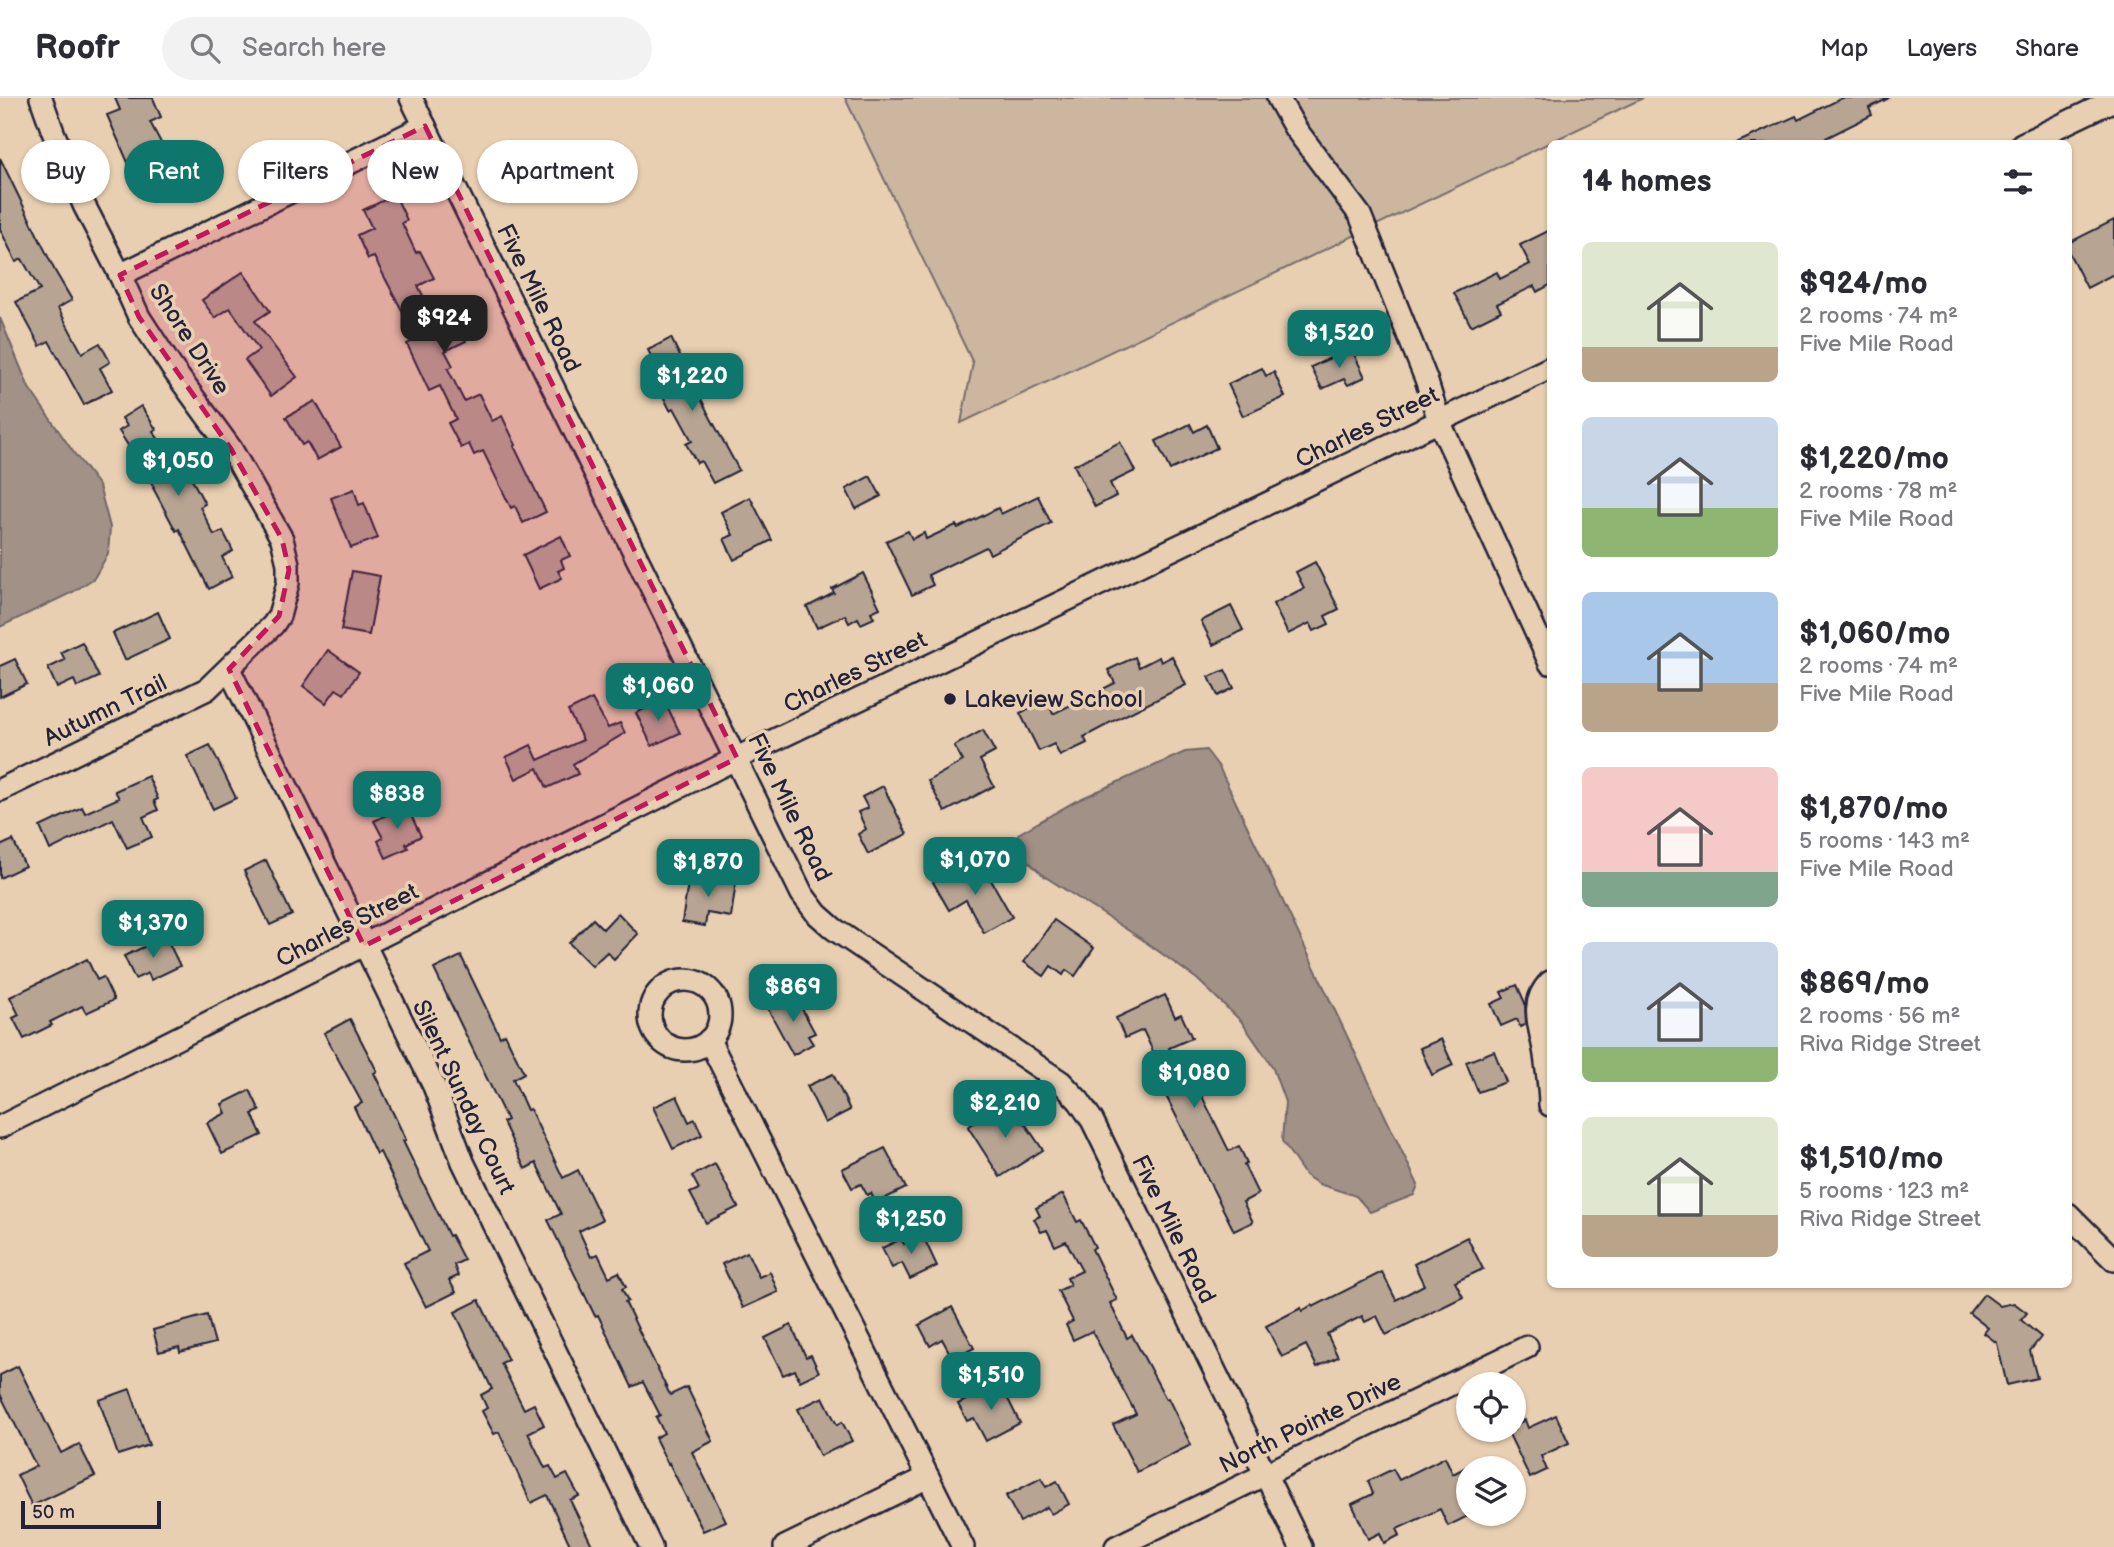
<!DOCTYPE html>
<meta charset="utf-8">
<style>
:root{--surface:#fff;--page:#f2f2f3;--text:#2b2b33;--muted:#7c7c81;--line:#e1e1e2;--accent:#0f766e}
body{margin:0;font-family:"Balsamiq Sans",sans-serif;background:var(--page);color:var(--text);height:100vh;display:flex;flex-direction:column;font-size:26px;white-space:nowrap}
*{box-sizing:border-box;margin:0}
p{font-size:23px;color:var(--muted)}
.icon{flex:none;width:38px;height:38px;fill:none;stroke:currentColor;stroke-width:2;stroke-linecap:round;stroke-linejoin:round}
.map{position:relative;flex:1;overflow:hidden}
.sheet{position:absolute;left:1547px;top:42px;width:525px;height:1148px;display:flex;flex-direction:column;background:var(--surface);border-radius:10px;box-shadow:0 2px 5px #0004}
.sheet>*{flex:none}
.banner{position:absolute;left:21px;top:42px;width:665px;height:63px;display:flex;gap:14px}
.buttons{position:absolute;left:1456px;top:1274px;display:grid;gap:14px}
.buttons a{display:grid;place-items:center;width:70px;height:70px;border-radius:50%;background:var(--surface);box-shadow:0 2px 5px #0004;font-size:35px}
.scale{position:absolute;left:21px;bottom:18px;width:140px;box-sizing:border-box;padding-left:7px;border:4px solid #22223b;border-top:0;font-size:19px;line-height:24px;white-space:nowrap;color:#22223b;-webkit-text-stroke:5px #e9cfb1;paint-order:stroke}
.price{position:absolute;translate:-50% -60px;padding:0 16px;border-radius:14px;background:var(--accent);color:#fff;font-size:23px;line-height:46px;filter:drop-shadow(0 2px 4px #0008)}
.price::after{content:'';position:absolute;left:50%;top:42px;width:21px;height:16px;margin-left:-10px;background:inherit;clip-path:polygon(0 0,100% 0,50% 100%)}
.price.current{background:#222;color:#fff}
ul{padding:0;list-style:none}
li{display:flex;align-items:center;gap:21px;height:175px;padding:0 35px}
li span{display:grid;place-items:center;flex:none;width:196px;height:140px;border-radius:10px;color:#555}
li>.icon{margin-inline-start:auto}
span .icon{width:84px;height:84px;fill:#fffc;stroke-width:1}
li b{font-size:30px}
h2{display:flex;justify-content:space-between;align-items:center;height:84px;padding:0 35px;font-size:30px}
.chip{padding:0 24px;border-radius:32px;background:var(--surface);box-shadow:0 2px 5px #0004;font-size:24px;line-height:63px}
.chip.current{background:var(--accent);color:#fff}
header{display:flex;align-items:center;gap:42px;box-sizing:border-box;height:98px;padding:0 35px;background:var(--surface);border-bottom:2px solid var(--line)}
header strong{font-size:33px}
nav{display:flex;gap:38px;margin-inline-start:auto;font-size:24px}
.search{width:490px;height:63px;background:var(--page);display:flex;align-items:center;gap:18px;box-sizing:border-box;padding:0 24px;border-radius:38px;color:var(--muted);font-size:26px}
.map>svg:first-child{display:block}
.green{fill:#ccb6a0;stroke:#776c6e;stroke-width:2}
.water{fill:#a29187;stroke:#6f6569;stroke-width:2}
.building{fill:#b7a493;stroke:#22223b;stroke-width:2}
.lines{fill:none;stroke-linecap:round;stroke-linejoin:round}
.minor-casing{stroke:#22223b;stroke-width:26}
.minor{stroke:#e9cfb1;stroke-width:21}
.marked{fill:#c2185b;fill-opacity:0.2;stroke:#c2185b;stroke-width:5;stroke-dasharray:14 9;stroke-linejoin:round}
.poi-dot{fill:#22223b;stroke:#e9cfb1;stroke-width:2.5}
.labels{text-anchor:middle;stroke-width:7;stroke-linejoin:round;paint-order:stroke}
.street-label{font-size:24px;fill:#22223b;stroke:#e9cfb1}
.poi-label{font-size:24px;fill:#22223b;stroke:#e9cfb1;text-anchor:start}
</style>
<header>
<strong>Roofr</strong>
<div class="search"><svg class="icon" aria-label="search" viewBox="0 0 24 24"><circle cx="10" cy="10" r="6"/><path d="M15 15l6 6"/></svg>Search here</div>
<nav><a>Map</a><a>Layers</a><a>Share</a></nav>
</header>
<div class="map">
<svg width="2114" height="1449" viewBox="0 0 2114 1449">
<rect width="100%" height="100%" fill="#e9cfb1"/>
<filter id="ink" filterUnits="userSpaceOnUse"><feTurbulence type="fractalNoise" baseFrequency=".0143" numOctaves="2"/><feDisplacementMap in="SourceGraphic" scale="14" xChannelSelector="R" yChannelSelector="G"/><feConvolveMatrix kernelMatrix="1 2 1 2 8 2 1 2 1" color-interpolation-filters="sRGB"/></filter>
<g filter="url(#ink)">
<path class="green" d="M845,0h798l-682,325 12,-60z"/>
<g class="water">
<path d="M0,220l29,70 45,65 25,33 11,41 -2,27 -14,24 -21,14 -73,35z"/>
<path d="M1206,652l13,17 199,418 -4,10 -44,17 -14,-16 -37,-12 -14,-9 -23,-34 3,-39 -13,-36 -31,-45 -44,-42 -57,-41 -96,-62 -22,-20 -5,-11 1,-11 58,-33 109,-49z"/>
</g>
<g class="building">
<path d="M115,0h38l8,19 -11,5 27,51 -28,15 -5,-9 -7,4 -30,-68 13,-5z"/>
<path d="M1842,0h47l-20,10 3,7 -58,29h-80l62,-28 2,4z"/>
<path d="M0,60l55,113 17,29 -14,8 24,45 18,-10 10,19 -10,6 12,22 -28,15 -35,-64 -9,5 -24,-44 24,-12 -18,-31 -6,3 -16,-33z"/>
<path d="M395,97l12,25 -5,3 14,30 4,-2 14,27 -16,8 22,42 16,-8 10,21 -21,10 8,15 -5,3 16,32 15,-7 13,27 10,-5 14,29 -2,1 32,66 -23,11 -8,-17 -4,2 -28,-57 -9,4 -5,-11 -8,4 -13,-25 8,-4 -16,-33 -11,5 -22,-47 10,-5 -43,-82 -6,2 -11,-24 15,-7 -9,-18z"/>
<path d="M2114,122v54l-27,14 -19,-37v-8z"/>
<path d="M1550,132v55l-13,7 -3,-6 -37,18 4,7 -30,15 -17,-33 43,-21 3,7 30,-15 -10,-19z"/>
<path d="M243,174l27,39 -15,10 42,56 -26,19 -26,-36 14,-10 -29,-42 -15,10 -13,-18z"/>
<path d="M671,240l37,75 31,57 -26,13 -12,-22 -4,2 -11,-19 6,-3 -18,-33 -4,2 -12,-24 6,-3 -16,-33z"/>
<path d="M1351,250l14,29 -17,8 -4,-6 -22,10 -11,-22z"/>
<path d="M1262,270l4,8 8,-4 11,25 -42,19 -15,-32z"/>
<path d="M315,303l26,46 -24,13 -10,-18 -5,3 -16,-28z"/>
<path d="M141,308l15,23 -3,2 28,42 6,-3 18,34 -5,3 14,28 9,-4 10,20 -11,6 10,20 -23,12 -30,-60 -3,2 -23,-43 1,-1 -35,-56 8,-5 -5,-8z"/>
<path d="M1190,326l4,8 13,-7 10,23 -47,22 -14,-29z"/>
<path d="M1120,344l15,29 -25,12 6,13 -21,11 -21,-42z"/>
<path d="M870,378l11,20 -25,13 -10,-20z"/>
<path d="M354,391l5,16 5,-2 14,35 -27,10 -20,-50z"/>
<path d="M1038,398l13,27 -61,31 -4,-7 -58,28 5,10 -21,10 -26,-54 22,-10 4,8 12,-6 2,6 30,-14 2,3 40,-20 3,6z"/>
<path d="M750,399l22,43 -38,20 -10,-21 9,-4 -12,-23z"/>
<path d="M561,438l9,20 -9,4 3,8 -6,3 4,7 -23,11 -16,-34z"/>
<path d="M1315,464l24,47 -14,7 4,8 -15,7 -4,-8 -22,11 -15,-30 31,-16 -8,-16z"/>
<path d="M352,473l28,5 -11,59 -28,-5z"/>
<path d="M863,475l17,35 -9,4 3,6 -13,6 -3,-6 -9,5 -4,-8 -28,13 -10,-21 27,-14 -2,-4z"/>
<path d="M1231,508l12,24 -30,15 -12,-24z"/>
<path d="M158,514l12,27 -45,21 -12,-27z"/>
<path d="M82,544l17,35 -22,10 -3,-7 -17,8 -9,-20 17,-8 -4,-8z"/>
<path d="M328,552l31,22 -15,22 -8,-5 -10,14 -23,-17z"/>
<path d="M1172,558l14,29 -81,40v1l-21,11 3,6 -27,13 -6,-12 -15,7 -19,-38 27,-13 6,14 62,-31 -7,-13 27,-13 4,10 20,-10 2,5z"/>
<path d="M15,561l12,25 -27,13v-31z"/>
<path d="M1225,572l9,18 -16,8 -9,-19z"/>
<path d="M592,601l16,29 12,-5 5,10 -52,31 5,10 -31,14 -9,-20 -22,11 -10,-22 25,-12 7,15 45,-20 -15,-29z"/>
<path d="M664,602l16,33 -28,13 -16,-33z"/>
<path d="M983,632l12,22 -15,8 14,26 -49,26 -17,-31 35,-20 -9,-15z"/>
<path d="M210,647l26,53 -23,11 -26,-53z"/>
<path d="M148,678l10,23 -4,2 4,9 -15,7 9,20 -25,11 -14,-29 -63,31 -10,-23 42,-20 3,6 34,-15 -4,-7z"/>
<path d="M883,688l24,48 -39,20 -10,-20 8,-5 -8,-17 10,-4 -6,-11z"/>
<path d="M406,707l15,31 -15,8 2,4 -22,10 -8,-17 5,-3 -9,-17z"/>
<path d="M13,742l12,26 -25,12v-32z"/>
<path d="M266,762l26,55 -22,10 -26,-54z"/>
<path d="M983,768l29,51 -28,16 -18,-33 -17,10 -16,-28 19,-11 5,9z"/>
<path d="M689,778l47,6 -5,35 -24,-4 -2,13 -23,-4z"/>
<path d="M618,815l20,21 -24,25 -7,-7 -15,14 -23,-23 24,-24 10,10z"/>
<path d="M1054,822l40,28 -19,28 -9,-6 -3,5 -12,-9 -7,10 -20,-14z"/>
<path d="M166,839l14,29 -29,14 -3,-7 -13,6 -11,-23z"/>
<path d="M461,858l39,81 5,-3 19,39 -11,6 14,31 3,-1 33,69 15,-8 24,50 -23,11 12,26 7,-3 11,23 10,-5 7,15 -4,2 6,12 -3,1 45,93 17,-8 26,54 -21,11 34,69 -23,10 -34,-68 -1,1 -13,-26 9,-5 -8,-16 4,-2 -17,-33 -11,5 -34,-72 -3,1 -47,-96 13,-6 -25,-51 -11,6 -22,-47 4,-2 -73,-151z"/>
<path d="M87,861l10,21 6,-3 11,23 -28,13 -4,-7 -32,16 2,3 -28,14 -11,-21 6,-3 -9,-18z"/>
<path d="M1517,887l8,18 1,21 -6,3 -3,-8 -16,7 -10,-22 13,-6 -3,-6z"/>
<path d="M794,896l21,39 -7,3 5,8 -20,11 -25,-46z"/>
<path d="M1165,897l10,22 6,-3 11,24 -23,10 19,40 8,-4 33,67 10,-5 8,17 -3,2 14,29 -15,8 10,20 -19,9 -75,-149 7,-3 -23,-49 -18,8 -9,-20z"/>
<path d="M350,921l27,52 -3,2 32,67 -3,1 46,95 2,-1 13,25 -10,5 4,11 -9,4 7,12 -30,15 -22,-44 24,-12 -48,-99 -4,2 -22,-47 8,-4 -38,-70z"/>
<path d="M1441,941l12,26 -21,10 -12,-27z"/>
<path d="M1494,953l12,31 -28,10 -12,-30z"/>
<path d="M833,976l17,36 -25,13 -18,-37z"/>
<path d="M250,992l10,21 -8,3 10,21 -40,19 -15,-31 19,-10 -4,-9z"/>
<path d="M677,998l12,26 6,-3 7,16 -29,14 -20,-42z"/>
<path d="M1000,1007l6,10 9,-6 28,41 -43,27 -32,-50z"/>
<path d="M885,1050l21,40 -30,15 -5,-10 -4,2 -6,-11 -9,4 -10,-19z"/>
<path d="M715,1066l23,43 -32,16 -16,-30 9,-4 -7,-13z"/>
<path d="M1063,1096l14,28 4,-2 14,27 -3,2 25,51 -7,3 17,35 5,-3 34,64 2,-1 23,47 -54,27 -24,-47 23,-11 -44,-83 -19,9 -7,-15 7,-4 -15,-30 12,-6 -3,-7 15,-7 -16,-30 -11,5 -8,-16 -6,2 -7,-13 6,-3 -4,-8z"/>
<path d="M923,1138l14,30 -27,13 -8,-16 -10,5 -10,-20 19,-9 3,5z"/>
<path d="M1467,1139l16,32 -28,13 8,15 -77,38 -9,-19 -12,6 -3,-6 -35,18 11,23 -21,10 -11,-22 -24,12 -16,-31 35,-18 1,3 10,-6 1,2 69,-35 14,28 28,-15 -10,-21z"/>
<path d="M747,1154l12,25 11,-5 8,20 -35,16 -21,-44z"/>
<path d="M1984,1196l16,12 14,-3 13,10 -6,7 20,17 -11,14 7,27 -30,7 -10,-42 -13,-10 4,-5 -19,-15z"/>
<path d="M479,1202l29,60 -7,3 23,46 10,-5 10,21 -16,8 17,35 5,-2 7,13 10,-5 12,22 -9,4 23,47h-22l-24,-52 -16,8 -32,-71 -5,2 -12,-23 5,-3 -6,-13 11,-6 -37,-77z"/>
<path d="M952,1209l22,41 -21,11 -11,-20 -12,7 -11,-21z"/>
<path d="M207,1217l8,28 -35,9 -1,-5 -20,5 -6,-22z"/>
<path d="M791,1227l15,32 5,-2 8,17 -19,9 -5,-11 -12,5 -18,-37z"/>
<path d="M18,1268l43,87 18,-9 16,32 -63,30 -15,-31 19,-9 -36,-72v-19z"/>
<path d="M1000,1285l20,40 -34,18 -12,-23 -7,3 -9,-17z"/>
<path d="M130,1291l19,56 -31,10 -19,-55z"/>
<path d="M823,1299l14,28 5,-3 10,19 -32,15 -22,-47z"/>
<path d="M1556,1317l13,28 -28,13 6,14 -17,8 -23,-48h7v-5l11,-5 3,8z"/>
<path d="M1445,1359l8,17 15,-8v50l-20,10 -8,-17 -43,20 3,6 -16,8 -4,-10 -12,6 -16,-35 21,-10 -5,-13 25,-12 6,11z"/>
<path d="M1041,1380l5,9 11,-6 12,23 -18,10 -4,-7 -27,15 -14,-26z"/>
</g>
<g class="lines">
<g class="minor-casing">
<g id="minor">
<path d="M411,0l391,796 15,20 17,15 227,153 18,19 13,19 209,427"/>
<path d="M1278,0l17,30 65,87 66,164 13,42 111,242"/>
<path d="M2022,46l92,-44"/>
<path d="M120,177l305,-149"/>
<path d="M229,571l205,417 29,76 188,385"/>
<path d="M0,692l207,-101 66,-64 6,-9 9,-33v-19l-6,-25 -51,-90 -59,-81 -33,-51 -19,-42 -36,-70 -31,-73 -12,-34"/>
<circle cx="685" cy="917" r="35"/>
<path d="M1550,884c-22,22 -9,46 -5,73 2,17 5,33 5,50"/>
<path d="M709,942l254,507"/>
<path d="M0,1029l737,-369 813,-390"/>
<path d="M2068,1116l46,46"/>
<path d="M785,1449l143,-70"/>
<path d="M1116,1449l411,-200"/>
</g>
</g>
<use href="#minor" class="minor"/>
</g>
</g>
<path class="marked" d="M425,28l312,632 -373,188 -135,-277 50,-53 10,-46 -7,-31 -51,-90 -92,-132 -19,-42z"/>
<circle class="poi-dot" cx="950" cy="601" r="7"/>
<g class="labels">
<g class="street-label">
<text transform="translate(539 200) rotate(64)" y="8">Five Mile Road</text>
<text transform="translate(190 241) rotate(57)" y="8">Shore Drive</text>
<text transform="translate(1367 329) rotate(-26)" y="8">Charles Street</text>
<text transform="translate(855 574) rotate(-26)" y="8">Charles Street</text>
<text transform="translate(105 612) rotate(-26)" y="8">Autumn Trail</text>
<text transform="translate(790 709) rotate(64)" y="8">Five Mile Road</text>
<text transform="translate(347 827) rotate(-27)" y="8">Charles Street</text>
<text transform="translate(464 999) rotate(65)" y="8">Silent Sunday Court</text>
<text transform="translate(1174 1131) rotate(64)" y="8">Five Mile Road</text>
<text transform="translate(1310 1325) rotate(-26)" y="8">North Pointe Drive</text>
</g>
<g class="poi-label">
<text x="964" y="609">Lakeview School</text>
</g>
</g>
</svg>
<div class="buttons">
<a><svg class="icon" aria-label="locate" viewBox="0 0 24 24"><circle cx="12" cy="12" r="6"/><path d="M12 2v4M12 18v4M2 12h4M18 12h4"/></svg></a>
<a><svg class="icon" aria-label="layers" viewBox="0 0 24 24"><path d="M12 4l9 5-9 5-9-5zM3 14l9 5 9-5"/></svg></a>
</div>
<div class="scale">50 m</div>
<b class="price current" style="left:444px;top:257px">$924</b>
<b class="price" style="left:1339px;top:272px">$1,520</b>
<b class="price" style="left:692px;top:315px">$1,220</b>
<b class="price" style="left:178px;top:400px">$1,050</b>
<b class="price" style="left:658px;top:625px">$1,060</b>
<b class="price" style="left:397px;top:733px">$838</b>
<b class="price" style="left:975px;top:799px">$1,070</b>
<b class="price" style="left:708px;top:801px">$1,870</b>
<b class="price" style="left:153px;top:862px">$1,370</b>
<b class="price" style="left:793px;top:926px">$869</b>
<b class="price" style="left:1194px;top:1012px">$1,080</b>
<b class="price" style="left:1005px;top:1042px">$2,210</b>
<b class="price" style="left:911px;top:1158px">$1,250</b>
<b class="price" style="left:991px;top:1314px">$1,510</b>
<div class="banner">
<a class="chip">Buy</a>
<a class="chip current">Rent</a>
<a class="chip">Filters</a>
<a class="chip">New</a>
<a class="chip">Apartment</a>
</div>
<section class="sheet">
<h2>14 homes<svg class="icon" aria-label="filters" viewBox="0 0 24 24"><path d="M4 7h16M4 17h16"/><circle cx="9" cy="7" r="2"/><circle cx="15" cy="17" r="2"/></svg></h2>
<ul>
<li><span style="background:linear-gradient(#dfe7d0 75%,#b9a48a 0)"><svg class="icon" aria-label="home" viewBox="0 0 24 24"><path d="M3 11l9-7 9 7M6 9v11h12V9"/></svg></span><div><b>$924/mo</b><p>2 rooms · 74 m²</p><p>Five Mile Road</p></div></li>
<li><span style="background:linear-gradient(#c9d6e8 65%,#8fb573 0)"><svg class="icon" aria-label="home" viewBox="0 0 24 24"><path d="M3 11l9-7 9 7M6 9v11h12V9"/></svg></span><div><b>$1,220/mo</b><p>2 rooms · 78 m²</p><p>Five Mile Road</p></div></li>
<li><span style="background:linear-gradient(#a9c7e8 65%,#b9a48a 0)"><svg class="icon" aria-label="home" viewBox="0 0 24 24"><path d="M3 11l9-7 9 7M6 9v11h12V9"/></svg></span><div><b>$1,060/mo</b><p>2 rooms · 74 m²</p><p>Five Mile Road</p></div></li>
<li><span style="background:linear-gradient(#f6c9c9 75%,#7fa58c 0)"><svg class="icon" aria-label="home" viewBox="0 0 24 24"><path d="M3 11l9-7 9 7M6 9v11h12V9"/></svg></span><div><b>$1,870/mo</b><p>5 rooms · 143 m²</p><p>Five Mile Road</p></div></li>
<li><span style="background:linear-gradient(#c9d6e8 75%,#8fb573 0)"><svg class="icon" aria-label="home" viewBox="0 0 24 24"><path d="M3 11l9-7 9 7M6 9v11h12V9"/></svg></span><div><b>$869/mo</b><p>2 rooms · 56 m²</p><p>Riva Ridge Street</p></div></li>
<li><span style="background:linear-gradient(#dfe7d0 70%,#b9a48a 0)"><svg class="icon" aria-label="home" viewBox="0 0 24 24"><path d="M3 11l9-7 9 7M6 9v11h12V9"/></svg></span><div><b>$1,510/mo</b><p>5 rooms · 123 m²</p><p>Riva Ridge Street</p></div></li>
</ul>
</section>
</div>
